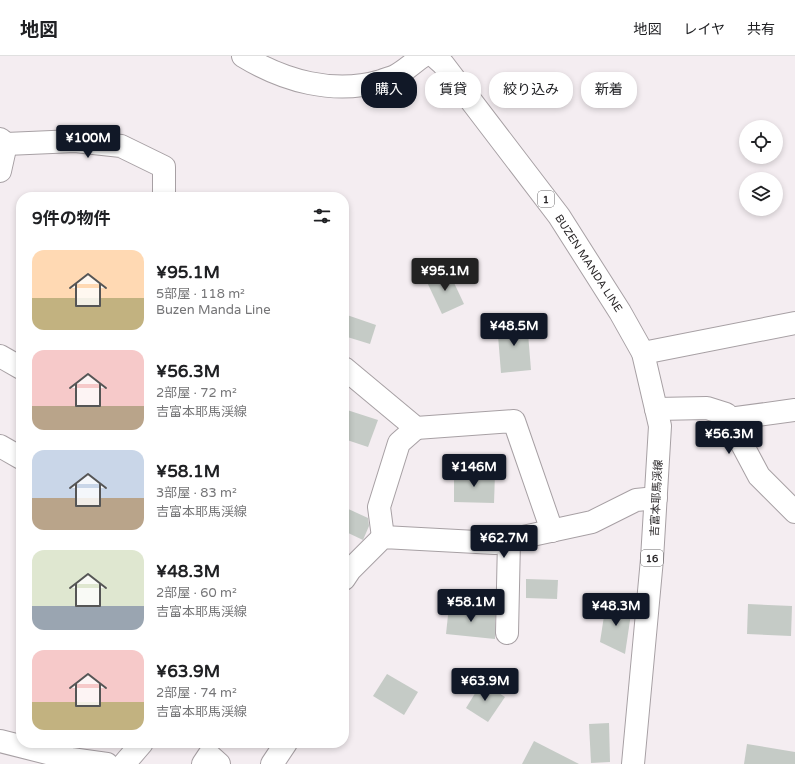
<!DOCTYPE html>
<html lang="ja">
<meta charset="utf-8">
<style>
:root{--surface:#fff;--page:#f6f6f6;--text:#202124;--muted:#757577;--line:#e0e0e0;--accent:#111827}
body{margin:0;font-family:"Varela Round","Noto Sans JP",sans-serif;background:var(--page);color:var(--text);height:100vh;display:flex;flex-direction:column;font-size:15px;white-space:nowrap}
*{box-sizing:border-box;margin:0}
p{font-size:13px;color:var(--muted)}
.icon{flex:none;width:22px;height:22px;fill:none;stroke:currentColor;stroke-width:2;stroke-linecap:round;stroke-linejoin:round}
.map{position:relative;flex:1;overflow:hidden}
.sheet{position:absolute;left:16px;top:136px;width:333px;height:556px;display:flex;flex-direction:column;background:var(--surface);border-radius:16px;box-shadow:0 2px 6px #0003}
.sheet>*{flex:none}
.banner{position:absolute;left:361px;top:16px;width:374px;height:36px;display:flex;gap:8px}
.tools{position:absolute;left:739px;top:64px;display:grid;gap:8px}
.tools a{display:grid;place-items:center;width:44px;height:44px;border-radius:50%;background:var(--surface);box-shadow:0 2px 6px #0003;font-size:20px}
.price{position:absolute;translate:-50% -34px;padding:0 9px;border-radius:4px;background:var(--accent);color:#fff;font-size:13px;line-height:26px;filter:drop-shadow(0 1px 2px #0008)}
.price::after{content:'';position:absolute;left:50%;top:24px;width:12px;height:9px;margin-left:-6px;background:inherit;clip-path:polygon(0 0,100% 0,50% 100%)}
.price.selected{background:#222;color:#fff}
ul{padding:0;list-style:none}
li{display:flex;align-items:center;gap:12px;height:100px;padding:0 16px}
li span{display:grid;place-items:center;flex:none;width:112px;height:80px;border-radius:12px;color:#555}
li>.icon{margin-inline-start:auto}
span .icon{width:48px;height:48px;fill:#fffc;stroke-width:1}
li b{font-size:17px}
h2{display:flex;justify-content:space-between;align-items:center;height:48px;padding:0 16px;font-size:17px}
.tag{padding:0 14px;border-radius:16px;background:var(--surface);box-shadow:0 2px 6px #0003;font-size:14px;line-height:36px}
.tag.selected{background:var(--accent);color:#fff}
header{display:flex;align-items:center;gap:24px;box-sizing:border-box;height:56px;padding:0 20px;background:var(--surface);border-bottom:1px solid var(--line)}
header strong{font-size:19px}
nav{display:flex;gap:22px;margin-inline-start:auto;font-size:14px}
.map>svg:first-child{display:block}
.building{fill:#c5cbc6}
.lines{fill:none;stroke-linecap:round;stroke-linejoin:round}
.minor-casing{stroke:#a7a0a4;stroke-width:24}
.major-casing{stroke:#a7a0a4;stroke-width:24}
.minor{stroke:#fff;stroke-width:22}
.major{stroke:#fff;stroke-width:22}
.labels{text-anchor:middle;stroke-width:3;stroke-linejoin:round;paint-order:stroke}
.shield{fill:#fff;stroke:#696768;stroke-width:1}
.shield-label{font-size:10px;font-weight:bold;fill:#292628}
.street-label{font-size:11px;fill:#292628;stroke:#fff}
</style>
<header>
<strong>地図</strong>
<nav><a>地図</a><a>レイヤ</a><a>共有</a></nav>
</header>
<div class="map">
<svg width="795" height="708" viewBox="0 0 795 708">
<rect width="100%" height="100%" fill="#f4edf1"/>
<g class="building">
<path d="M448,214l16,34 -22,10 -16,-34z"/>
<path d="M347,259l29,10 -6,19 -26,-8v-11z"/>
<path d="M527,265l4,49 -30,3 -4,-50z"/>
<path d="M344,353l34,11 -10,27 -24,-8z"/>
<path d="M454,417l41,1 -1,29 -40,-1z"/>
<path d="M344,451l24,11 1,8 -6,14 -19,-9z"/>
<path d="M526,523l32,1 -1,19 -31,-1z"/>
<path d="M606,547l26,4 -7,47 -25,-12z"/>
<path d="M748,548l44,2 -1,30 -44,-2z"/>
<path d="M449,550l46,5v28l-49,-5z"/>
<path d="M387,618l31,18 -14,23 -31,-19z"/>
<path d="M482,626l23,15 -17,25 -22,-14z"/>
<path d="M609,667l1,39 -19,1 -2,-39z"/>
<path d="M534,685l45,23h-57z"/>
<path d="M747,688l48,8v12h-51z"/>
</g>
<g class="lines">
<g class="minor-casing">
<g id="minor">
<path d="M243,0c41,25 91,39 138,25 4,-2 10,-3 14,-5 10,-5 19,-14 28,-20"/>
<path d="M0,83l6,5 69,-3 46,5 43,21v30"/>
<path d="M0,115l6,-27"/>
<path d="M0,300l21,12"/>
<path d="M344,312l72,60 98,-7 38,110"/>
<path d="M656,353l51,-1 19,6 33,62 36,36"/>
<path d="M729,363l66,-9"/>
<path d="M0,390l21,12"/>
<path d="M383,481l-4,-30 20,-64 17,-15"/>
<path d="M344,523l6,-9 33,-33 112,6 97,-21 44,-22 20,-2"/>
<path d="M507,577l2,-93"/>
<path d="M0,685l71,18 36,5"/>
<path d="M124,708l18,-21"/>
<path d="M203,708l6,-9 10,9"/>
<path d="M272,708l14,-21"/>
</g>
</g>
<g class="major-casing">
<g id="major">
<path d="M434,0l9,8 116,152 61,96 23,41 17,73 -8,133 -19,205"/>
<path d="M643,297l152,-30"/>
</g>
</g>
<use href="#minor" class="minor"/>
<use href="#major" class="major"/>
</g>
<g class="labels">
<g class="shield">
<rect x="538" y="135" width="16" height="16" rx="3"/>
<rect x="641" y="494" width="22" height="16" rx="3"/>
</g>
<g class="shield-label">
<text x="546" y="147">1</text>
<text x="652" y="506">16</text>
</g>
<g class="street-label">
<text transform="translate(589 207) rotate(57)" y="4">BUZEN MANDA LINE</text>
<text transform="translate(656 442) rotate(-87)" y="4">吉富本耶馬渓線</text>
</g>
</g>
</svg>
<div class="tools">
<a><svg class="icon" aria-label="locate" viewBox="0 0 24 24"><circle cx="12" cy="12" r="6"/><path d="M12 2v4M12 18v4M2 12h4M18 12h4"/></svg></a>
<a><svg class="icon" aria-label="layers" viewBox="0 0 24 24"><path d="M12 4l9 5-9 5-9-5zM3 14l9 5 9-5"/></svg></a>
</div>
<b class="price" style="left:88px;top:103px">¥100M</b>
<b class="price selected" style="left:445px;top:236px">¥95.1M</b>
<b class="price" style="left:514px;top:291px">¥48.5M</b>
<b class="price" style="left:729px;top:399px">¥56.3M</b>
<b class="price" style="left:474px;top:432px">¥146M</b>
<b class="price" style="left:504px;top:503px">¥62.7M</b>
<b class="price" style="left:471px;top:567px">¥58.1M</b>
<b class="price" style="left:616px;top:571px">¥48.3M</b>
<b class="price" style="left:485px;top:646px">¥63.9M</b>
<div class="banner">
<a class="tag selected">購入</a>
<a class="tag">賃貸</a>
<a class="tag">絞り込み</a>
<a class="tag">新着</a>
</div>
<section class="sheet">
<h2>9件の物件<svg class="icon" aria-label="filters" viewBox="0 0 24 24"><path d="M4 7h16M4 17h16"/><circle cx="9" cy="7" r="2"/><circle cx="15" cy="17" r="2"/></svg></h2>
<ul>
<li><span style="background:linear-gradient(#ffd9b3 60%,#c2b280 0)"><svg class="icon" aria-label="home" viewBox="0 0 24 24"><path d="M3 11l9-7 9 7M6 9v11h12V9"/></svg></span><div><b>¥95.1M</b><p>5部屋 · 118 m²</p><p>Buzen Manda Line</p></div></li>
<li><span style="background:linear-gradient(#f6c9c9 70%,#b9a48a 0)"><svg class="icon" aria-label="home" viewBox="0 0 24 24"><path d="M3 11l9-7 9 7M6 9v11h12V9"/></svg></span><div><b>¥56.3M</b><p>2部屋 · 72 m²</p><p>吉富本耶馬渓線</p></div></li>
<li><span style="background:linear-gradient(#c9d6e8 60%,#b9a48a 0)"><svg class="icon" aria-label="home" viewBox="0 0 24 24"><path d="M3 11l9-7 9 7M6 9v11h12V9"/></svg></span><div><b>¥58.1M</b><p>3部屋 · 83 m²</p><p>吉富本耶馬渓線</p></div></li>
<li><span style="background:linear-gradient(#dfe7d0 70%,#9aa5b1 0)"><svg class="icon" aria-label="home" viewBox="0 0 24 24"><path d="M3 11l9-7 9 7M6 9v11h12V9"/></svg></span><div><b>¥48.3M</b><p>2部屋 · 60 m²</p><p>吉富本耶馬渓線</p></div></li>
<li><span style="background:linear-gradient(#f6c9c9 65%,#c2b280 0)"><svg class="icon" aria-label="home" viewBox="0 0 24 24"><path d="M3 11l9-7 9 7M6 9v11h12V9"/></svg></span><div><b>¥63.9M</b><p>2部屋 · 74 m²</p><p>吉富本耶馬渓線</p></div></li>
</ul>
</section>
</div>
